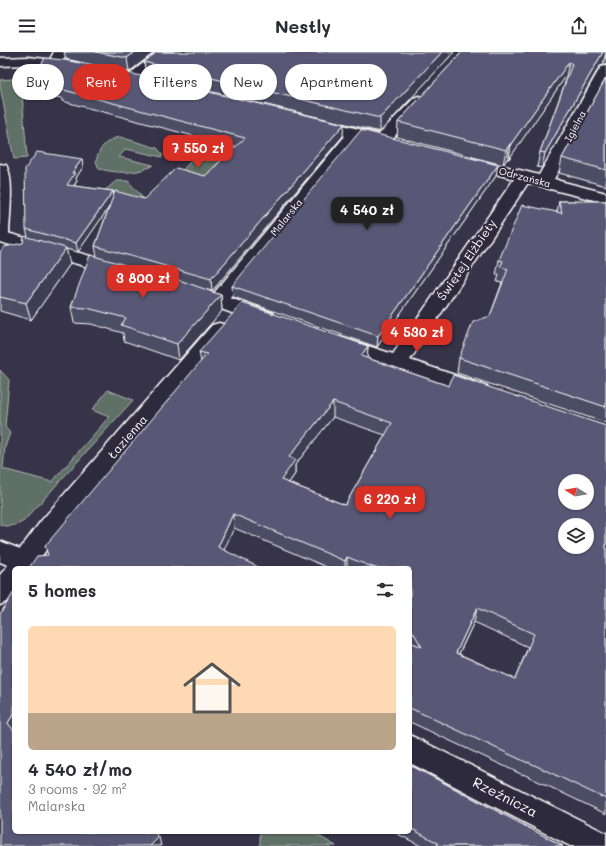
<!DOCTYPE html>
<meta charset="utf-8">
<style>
:root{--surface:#fff;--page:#f2f2f3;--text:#2b2b33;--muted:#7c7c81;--line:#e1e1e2;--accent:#d93025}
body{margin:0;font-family:Mali,sans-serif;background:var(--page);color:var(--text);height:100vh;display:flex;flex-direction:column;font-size:15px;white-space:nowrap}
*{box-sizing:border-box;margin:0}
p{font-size:13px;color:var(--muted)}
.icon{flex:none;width:22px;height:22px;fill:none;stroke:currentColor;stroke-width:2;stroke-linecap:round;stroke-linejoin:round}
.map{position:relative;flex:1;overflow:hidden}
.side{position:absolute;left:12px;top:514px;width:400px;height:268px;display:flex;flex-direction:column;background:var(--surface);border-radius:6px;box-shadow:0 1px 3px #0004}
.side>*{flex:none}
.top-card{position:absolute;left:12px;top:12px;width:400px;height:36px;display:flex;gap:8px}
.needle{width:26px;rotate:281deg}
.tools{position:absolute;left:558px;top:422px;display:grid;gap:8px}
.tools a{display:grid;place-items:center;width:36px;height:36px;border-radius:50%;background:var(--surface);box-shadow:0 1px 3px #0004;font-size:20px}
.price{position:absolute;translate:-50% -34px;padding:0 9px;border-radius:8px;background:var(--accent);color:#fff;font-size:13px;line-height:26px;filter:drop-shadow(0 1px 2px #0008)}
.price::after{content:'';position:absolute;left:50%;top:24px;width:12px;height:9px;margin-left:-6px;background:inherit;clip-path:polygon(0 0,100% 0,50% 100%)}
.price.active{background:#222;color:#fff}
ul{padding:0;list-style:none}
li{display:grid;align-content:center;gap:8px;height:212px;padding:0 16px}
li+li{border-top:1px solid var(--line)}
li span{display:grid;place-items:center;height:124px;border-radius:6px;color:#555}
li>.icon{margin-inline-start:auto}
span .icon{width:72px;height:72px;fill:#fffc;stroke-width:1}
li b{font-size:17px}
h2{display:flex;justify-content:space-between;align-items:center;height:48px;padding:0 16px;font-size:17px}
.chip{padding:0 14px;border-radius:18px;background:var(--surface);box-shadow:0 1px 3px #0004;font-size:14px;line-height:36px}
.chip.active{background:var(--accent);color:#fff}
header{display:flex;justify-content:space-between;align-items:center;height:52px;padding:0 16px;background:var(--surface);font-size:18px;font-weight:800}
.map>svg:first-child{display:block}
.green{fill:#5f6f66;stroke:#afb7b2}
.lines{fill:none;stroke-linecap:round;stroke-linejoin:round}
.pedestrian-casing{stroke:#fff;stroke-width:3}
.minor-casing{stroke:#fff;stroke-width:3}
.tertiary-casing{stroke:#fff;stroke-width:3}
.pedestrian{fill:#2f2a3d;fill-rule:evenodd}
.minor{fill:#2f2a3d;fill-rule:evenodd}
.tertiary{fill:#2f2a3d;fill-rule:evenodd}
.wall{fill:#4c4d65;stroke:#fff;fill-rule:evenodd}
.shaded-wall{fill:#3e3e53;stroke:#fff}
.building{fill:#585976;stroke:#fff;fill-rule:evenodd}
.labels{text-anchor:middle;stroke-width:4;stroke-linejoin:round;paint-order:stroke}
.far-street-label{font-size:10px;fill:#fff;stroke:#2f2a3d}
.street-label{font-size:12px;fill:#fff;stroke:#2f2a3d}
.near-street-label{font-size:14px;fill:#fff;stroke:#2f2a3d}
</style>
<header><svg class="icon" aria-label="menu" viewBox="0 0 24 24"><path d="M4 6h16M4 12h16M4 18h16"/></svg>Nestly<svg class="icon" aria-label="share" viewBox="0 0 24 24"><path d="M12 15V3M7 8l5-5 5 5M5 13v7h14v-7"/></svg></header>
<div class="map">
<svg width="606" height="794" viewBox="0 0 606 794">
<rect width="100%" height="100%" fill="#373348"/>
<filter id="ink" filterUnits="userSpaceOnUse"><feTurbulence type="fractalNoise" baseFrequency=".025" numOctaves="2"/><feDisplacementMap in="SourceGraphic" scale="8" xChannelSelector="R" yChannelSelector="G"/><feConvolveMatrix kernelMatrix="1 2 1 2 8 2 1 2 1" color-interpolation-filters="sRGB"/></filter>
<g filter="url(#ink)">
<g class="green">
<path d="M12,27l9,2 6,77 -13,1 -14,-73v-6z"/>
<path d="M120,85l37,11 5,6v3l-36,-8 -7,8 34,8c-17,10 -35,8 -54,4l-3,-8c3,-13 11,-22 24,-24z"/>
<path d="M202,96l27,8 -28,31 -26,-8z"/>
<path d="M116,129h12l21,24 -48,-11z"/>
<path d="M0,318l9,10 -4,47 5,6 -5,14 -2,22 49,13 57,-65 -17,-7 16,-20 25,10 -109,121c-8,5 -15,6 -24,4z"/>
<path d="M260,780h52l24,14h-76z"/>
</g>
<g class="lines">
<g class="pedestrian-casing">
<g id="pedestrian">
<path d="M54,0h14l-8,14 -5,1 -5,-1 -2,-3z"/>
<path d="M555,0h31l20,4v8l-44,-8 -5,-1z"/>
<path d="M552,127l54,14v10l-60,-15 -2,-4 2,-4z"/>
</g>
</g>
<g class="minor-casing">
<g id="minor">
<path d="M157,0h16l-36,30 -5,1 -5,-1 -2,-3 2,-3z"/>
<path d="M28,5l44,5 5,1 2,3 -2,3 -5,1 -44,-5 -28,1v-8z"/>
<path d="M606,14v17l-52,96 4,1 2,4 -2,4 -6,1 -24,-6 -118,177 77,26 3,5 -3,5 -7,2 -7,-2 -140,-47 -3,-5 3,-5 7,-2 53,17 121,-175 -51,-14 -2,-3 2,-3 6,-2 70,18 60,-105 2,-3z"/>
<path d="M419,44l5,2 3,3 -34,37 2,3 -2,3 -6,2 -28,-7 -129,159 43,15 3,5 -3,5 -7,1 -7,-1 -73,-27 -2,-4 2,-4 7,-2 21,7 131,-157 -37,-10 -2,-3 2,-3 6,-2 65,16 35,-36z"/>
<path d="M0,179l123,34 2,4 -2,4 -7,2 -116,-33z"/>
<path d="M219,271l7,2 3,5 -3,5 -169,200 -16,22 8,4 3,7h-38c0,17 5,30 -14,37v-30l8,-10 -8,-3v-21l20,8 21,-28 171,-196z"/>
<path d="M410,683l196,98v13h-36l-160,-83z"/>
</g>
</g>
<g class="tertiary-casing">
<path id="tertiary" d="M0,112l6,1c9,14 3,54 3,71l-3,4 -6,1z"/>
</g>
<use href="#pedestrian" class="pedestrian"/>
<use href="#minor" class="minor"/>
<use href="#tertiary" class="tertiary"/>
</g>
<g class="wall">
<path d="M64,0h91l-26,20 -22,-4 236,68 -131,155 -9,-2 18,6 1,16 -43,49 -55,-19 -1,-8 -32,-9 -17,-1 -3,-16 26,-50 -2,-11 14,-39 -31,45 -12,-3 4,15 -39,56 -31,-9v-59l23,-9 5,-6 -2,-8 56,-70 1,8 -7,11 1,3 -3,5 39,5v5l31,3 61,-23 30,-29 -173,-46v-3l-29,-4 -2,-12 76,-14 -41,-9z"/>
<path d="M454,0l-74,80 -234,-56 -2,-14z"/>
<path d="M462,0h144v3l-3,10 -3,1 -2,3 -56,99 -5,-1 3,-15 27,-75 -1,-1 -57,83h-2l-4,6 -106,-28 1,-15z"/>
<path d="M606,26v108l-47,-13 3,-15z"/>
<path d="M498,113l-2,11 -119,171 -144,-50 -1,-11z"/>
<path d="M559,149h47v222l-149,-50 2,-15 31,-42 12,-33 -5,-1 2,-7h-3l3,-15 58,-48z"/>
<path d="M368,294l-1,12 82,28 157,40v388l-83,-40v1l-113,-53v-154h-81l-95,-40 -186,27 153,-193 -2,-10zM333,365l52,18 -40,70 -56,-22 6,-9v-9zM474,570l54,25 -13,32 -56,-25z"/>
<path d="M410,713l153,81h-142l-27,-14h16z"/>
</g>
<g class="shaded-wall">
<path d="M135,0h20l-26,20 -2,-14z"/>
<path d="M442,0h12l-74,80v-14z"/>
<path d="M603,0h3l-3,13 -3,1 -2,3 -56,99 3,-15z"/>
<path d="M569,10l-3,14 -57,83 2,-15z"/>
<path d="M344,72l-1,12 -131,155 -1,-12z"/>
<path d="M510,92l-3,15 -4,6 3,-15z"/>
<path d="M82,107l1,8 -7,11 1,3 -9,13 -1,-9 5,-12z"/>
<path d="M498,113l-2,11 -119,171 1,-11z"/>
<path d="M113,139l1,9 -36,52 -2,-9z"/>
<path d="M66,196l4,16 -39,56 -5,-17z"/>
<path d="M221,243l1,16 -43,49 -2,-16z"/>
<path d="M368,294l-1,15 -6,-5z"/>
<path d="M333,350v15l-38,48v9l-14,20v-14l8,-23z"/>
<path d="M233,462l1,14 -15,33 -1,-14z"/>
<path d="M347,505v11h-2v-7z"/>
<path d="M477,556l-3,14 -21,44 3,-13z"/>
<path d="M14,661v22l-6,-12z"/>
<path d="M159,785l2,9h-11z"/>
</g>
<g class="building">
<path d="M96,0h39l-8,6z"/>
<path d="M157,0h285l-62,66 -236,-56z"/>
<path d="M462,0h141l-58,101 -5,-1 32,-88 -3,-2 -58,82h-1l-4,6 -108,-28z"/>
<path d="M45,6l19,2 43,8 237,56 -133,155 -116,-33 20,-55 29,8 32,-31 29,8 40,-38 -185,-49 2,-2 -31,-5z"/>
<path d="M606,26v92l-44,-12z"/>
<path d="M361,78l137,35 -120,171 -146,-50z"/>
<path d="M37,100l45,7 -10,14h3l-8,12 46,6 -37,52 -50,-14 -1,-60z"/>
<path d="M559,149h47v206l-147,-49 14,-36 17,-6 18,-47 -8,-2 3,-6 -4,-1 23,-55 40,8z"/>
<path d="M24,184l42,12 -40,55 -26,-6v-45l4,-5 19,-4z"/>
<path d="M90,203l92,26 39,14 -44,49 -56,-19 5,-7 -39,-10 -16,-1z"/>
<path d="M242,251l126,43 -7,10 88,30 4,-11 153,51v373l-78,-37v1l-118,-55v-66l12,5 -12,-20v-36l1,-3 -1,-1v-19h-35l-28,-11 -2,4 -112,-47 -15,33 42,21h-231l8,-12 11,-1 -3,-9 162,-192 -8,-2zM333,350l59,21 -47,82 -64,-25 14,-20 -6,-3zM565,429h22v22h-22zM565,473h22v22h-22zM477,556l57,26 -19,45 -59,-26z"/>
<path d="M14,540v121l-6,10 6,8v101h140l5,5 -9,9h-150v-232z"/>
<path d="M410,713l153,81h-126l1,-3 -28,-15z"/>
</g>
</g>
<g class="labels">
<g class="far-street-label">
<text transform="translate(575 74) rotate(-62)" y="4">Igielna</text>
<text transform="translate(525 125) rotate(15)" y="4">Odrzańska</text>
<text transform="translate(286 165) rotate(-51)" y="4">Malarska</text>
</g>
<g class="street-label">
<text transform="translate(467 208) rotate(-56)" y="4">Świętej Elżbiety</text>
<text transform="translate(128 385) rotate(-49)" y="4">Łazienna</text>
</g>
<g class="near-street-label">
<text transform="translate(505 745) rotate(27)" y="5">Rzeźnicza</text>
</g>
</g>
</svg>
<div class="tools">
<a><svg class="needle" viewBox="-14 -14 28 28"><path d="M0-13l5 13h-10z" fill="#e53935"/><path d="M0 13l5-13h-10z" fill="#7c7c81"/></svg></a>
<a><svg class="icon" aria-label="layers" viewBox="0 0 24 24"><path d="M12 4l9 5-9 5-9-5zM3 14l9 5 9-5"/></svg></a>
</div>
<b class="price" style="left:198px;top:117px">7 550 zł</b>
<b class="price active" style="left:367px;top:179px">4 540 zł</b>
<b class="price" style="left:143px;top:247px">3 800 zł</b>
<b class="price" style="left:417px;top:301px">4 530 zł</b>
<b class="price" style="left:390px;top:468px">6 220 zł</b>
<div class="top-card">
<a class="chip">Buy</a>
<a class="chip active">Rent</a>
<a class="chip">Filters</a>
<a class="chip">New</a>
<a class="chip">Apartment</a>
</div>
<section class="side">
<h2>5 homes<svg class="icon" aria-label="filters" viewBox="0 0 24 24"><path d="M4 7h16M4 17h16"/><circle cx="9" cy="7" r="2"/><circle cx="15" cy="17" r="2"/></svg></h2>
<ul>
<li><span style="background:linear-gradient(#ffd9b3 70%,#b9a48a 0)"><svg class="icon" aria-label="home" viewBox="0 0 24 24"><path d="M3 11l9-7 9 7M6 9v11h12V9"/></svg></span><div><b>4 540 zł/mo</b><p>3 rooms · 92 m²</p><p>Malarska</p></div></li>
</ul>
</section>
</div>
